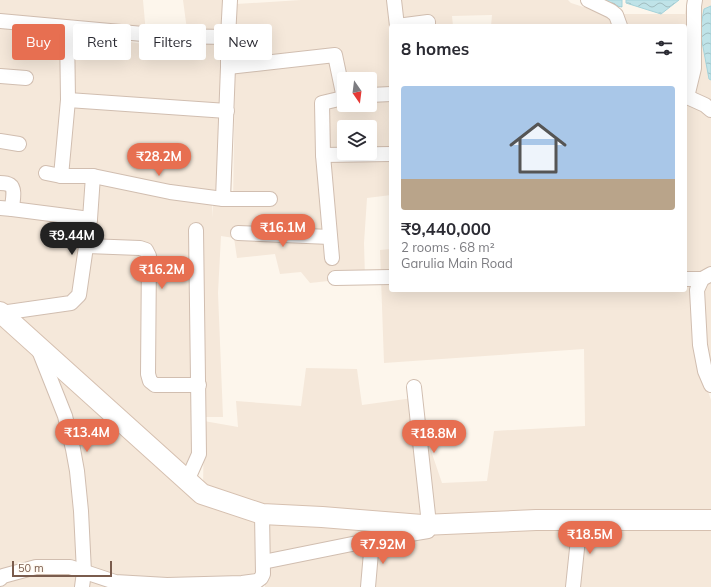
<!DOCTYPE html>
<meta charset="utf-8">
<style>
:root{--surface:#fff;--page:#f2f2f3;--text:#2b2b33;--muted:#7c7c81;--line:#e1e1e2;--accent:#e76f51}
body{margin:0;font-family:Mulish,sans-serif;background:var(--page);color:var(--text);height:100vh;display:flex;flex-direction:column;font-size:15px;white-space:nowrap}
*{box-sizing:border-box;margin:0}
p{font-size:13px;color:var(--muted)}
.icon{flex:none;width:22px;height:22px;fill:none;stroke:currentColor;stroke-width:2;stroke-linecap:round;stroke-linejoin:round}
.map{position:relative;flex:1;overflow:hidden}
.side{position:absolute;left:389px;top:24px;width:298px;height:268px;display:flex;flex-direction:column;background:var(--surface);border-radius:4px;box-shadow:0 4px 16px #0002}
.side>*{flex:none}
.top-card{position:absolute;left:12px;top:24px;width:317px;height:36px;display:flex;gap:8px}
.needle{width:26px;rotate:166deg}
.fabs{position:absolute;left:337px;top:72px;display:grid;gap:8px}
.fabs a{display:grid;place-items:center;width:40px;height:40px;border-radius:4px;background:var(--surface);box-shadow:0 4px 16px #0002;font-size:20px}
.scale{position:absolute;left:12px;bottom:10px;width:100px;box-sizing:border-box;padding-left:4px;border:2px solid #7a5c4d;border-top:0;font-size:11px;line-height:14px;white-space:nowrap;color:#7a5c4d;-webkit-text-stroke:3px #fffaf3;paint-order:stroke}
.price{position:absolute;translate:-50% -34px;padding:0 9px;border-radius:14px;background:var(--accent);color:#fff;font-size:13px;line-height:26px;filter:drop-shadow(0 1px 2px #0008)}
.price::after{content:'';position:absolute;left:50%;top:24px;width:12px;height:9px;margin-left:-6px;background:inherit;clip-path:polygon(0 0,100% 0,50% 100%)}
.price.selected{background:#222;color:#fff}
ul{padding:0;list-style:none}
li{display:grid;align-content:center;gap:8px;height:212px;padding:0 12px}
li+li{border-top:1px solid var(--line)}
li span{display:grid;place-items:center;height:124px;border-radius:4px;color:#555}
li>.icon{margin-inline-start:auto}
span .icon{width:72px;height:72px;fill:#fffc;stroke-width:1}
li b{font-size:17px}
h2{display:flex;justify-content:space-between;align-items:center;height:48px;padding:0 12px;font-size:17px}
.pill{padding:0 14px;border-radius:4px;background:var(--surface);box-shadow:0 4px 16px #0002;font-size:14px;line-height:36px}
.pill.selected{background:var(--accent);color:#fff}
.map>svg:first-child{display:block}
.residential{fill:#f5e8da;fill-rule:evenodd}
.water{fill:url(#water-waves);stroke:#a5d3da}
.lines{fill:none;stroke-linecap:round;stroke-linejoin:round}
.street-casing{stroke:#d1beb0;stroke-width:16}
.secondary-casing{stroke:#d6c0b0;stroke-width:22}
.street{stroke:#fff;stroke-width:14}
.secondary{stroke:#fff;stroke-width:20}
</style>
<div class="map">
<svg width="711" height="587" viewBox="0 0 711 587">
<defs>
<pattern id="water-waves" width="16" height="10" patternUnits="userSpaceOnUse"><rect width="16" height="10" fill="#bfe3e8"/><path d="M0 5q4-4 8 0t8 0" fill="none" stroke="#a0bbbe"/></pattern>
</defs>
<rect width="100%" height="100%" fill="#fdf6ec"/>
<g class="residential">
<path d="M0,0h143l3,34 -146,-17z"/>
<path d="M183,0h44l-6,193 -9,2v23l1,-15 20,1 3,-200 65,-4h267l3,3 41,13 3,10h-124l1,-11 -40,1 1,10h-62v169l-24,3 -3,45 1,34 -55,6 -9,-11 -21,2 -5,-20 -38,4 -3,-20 -13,-2 -3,57 5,124h-24l-2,34 -9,18 -188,-167v-277l30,3 135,19 24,-2zM344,79h26v26h-26zM344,127h26v26h-26z"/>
<path d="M687,0h24v102l-26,-10v-66h-60l-3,-12h63z"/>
<path d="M685,97l26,14v156l-14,6 6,104 8,23v116l-228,1 -222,-8 -58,-19 1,-69 34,6 -2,-26 65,5 5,-38 51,1 5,36 51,-7 29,85 45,-2 7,-50 91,-5 -1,-77 -200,14 -4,-113 11,-1v41h294z"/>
<path d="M711,282v86l-6,-18 -2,-57 5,-9z"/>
<path d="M0,320l197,178 61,20 1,57 -21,4 -120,-2 -40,-13 -78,9z"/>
<path d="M266,519l309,8 -6,60h-304z"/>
<path d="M711,524v63h-132l6,-60z"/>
<path d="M35,572h38l70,15h-141l7,-6z"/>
</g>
<g class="water">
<path d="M588,0h34v7l-27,-5z"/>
<path d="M626,0h53l-18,14 -35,-11z"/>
<path d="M711,6v74l-2,-1 -9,-48 4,-22z"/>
</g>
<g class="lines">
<g class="street-casing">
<g id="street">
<path d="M394,0l3,26"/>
<path d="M588,0l23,11 5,4 4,11"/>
<path d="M0,21l165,15 63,1"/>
<path d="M397,26l31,-4v4"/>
<path d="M228,67l107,-12 9,43"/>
<path d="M0,76l26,2"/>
<path d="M370,95l21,-1"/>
<path d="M685,96l20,9 6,5"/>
<path d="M687,97l7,-29v-62l1,-6"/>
<path d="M68,100l159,11"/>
<path d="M0,141l19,3"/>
<path d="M323,155l68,-1"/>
<path d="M46,173l15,3h32l77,16 53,7h47"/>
<path d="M61,176l7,-76 -1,-72"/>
<path d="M0,183c3,0 7,0 10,2 6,4 2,18 2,24"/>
<path d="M223,199l5,-132v-30l2,-37"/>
<path d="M0,208l12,1 78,10 -11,76 -8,8 -70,10"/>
<path d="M90,219l3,-43"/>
<path d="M238,233l92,4"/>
<path d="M87,246l53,2 6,2 3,6 -1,118 2,7 5,4h44"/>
<path d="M332,258l-9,-103 -1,-52 21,-5"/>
<path d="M711,274l-9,5 -5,11 3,55 5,26 6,14"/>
<path d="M335,278l56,-1"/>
<path d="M685,279h17"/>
<path d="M38,348l27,68 8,33 4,22 4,40 3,61 -2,15"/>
<path d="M414,387l15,137"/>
<path d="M187,481l12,-27 -3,-224"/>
<path d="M263,562l99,-20 66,-11"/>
<path d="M0,579l3,-3 33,-9h34l45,15 52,3 75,-2 15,-2 4,-3 2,-4 -1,-60"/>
<path d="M368,587l4,-46"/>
<path d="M573,587l7,-67"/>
</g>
</g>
<g class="secondary-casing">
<path id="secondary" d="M0,312l202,182 60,20 60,3 100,8 114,-5h175"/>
</g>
<use href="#street" class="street"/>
<use href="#secondary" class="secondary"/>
</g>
</svg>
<div class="fabs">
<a><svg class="needle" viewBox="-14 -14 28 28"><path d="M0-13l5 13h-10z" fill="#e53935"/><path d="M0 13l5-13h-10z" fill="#7c7c81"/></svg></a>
<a><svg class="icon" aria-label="layers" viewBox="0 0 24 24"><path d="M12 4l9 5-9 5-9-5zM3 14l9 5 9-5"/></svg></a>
</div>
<div class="scale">50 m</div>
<b class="price" style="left:159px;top:177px">₹28.2M</b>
<b class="price" style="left:283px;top:248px">₹16.1M</b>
<b class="price selected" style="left:72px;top:256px">₹9.44M</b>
<b class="price" style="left:162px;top:290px">₹16.2M</b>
<b class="price" style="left:87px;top:453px">₹13.4M</b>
<b class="price" style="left:434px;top:454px">₹18.8M</b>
<b class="price" style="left:590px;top:555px">₹18.5M</b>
<b class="price" style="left:383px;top:565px">₹7.92M</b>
<div class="top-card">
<a class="pill selected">Buy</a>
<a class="pill">Rent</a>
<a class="pill">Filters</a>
<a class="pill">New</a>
</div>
<section class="side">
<h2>8 homes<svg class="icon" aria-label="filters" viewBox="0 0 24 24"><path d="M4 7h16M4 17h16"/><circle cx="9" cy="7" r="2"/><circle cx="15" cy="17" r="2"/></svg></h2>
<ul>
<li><span style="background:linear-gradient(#a9c7e8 75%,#b9a48a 0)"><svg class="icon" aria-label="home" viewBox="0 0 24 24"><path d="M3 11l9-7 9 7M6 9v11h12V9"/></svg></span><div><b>₹9,440,000</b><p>2 rooms · 68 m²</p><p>Garulia Main Road</p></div></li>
</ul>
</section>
</div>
